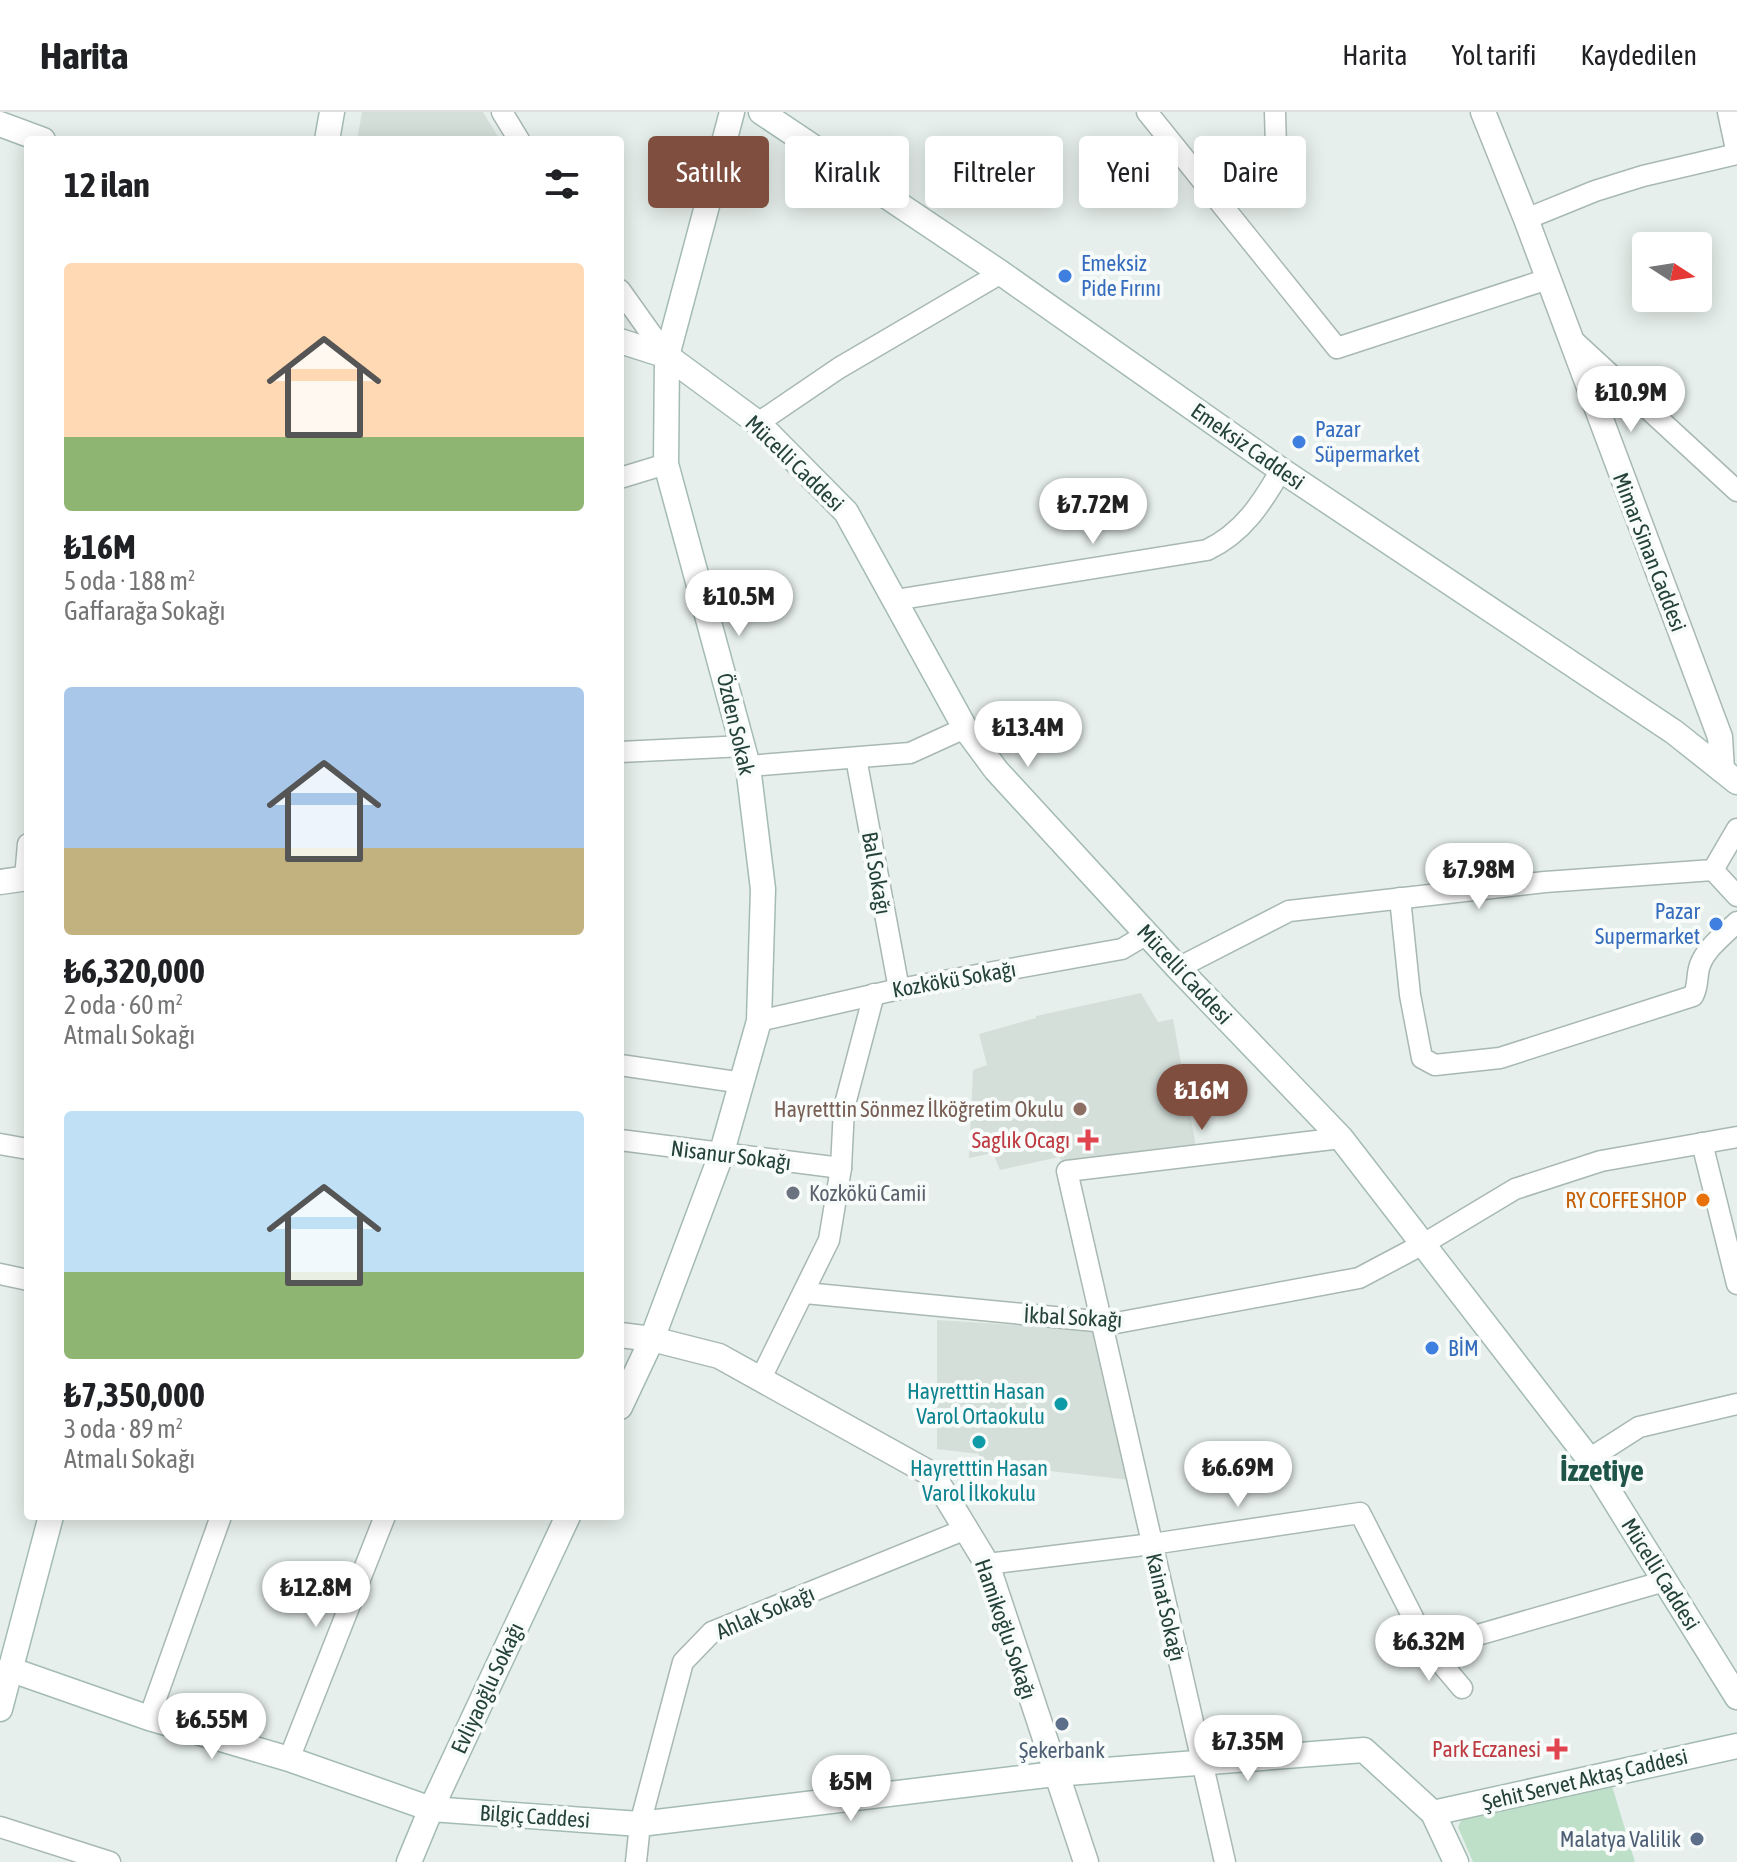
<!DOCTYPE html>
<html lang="tr">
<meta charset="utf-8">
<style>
:root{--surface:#fff;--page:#f6f6f6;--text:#202124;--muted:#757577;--line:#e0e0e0;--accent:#7f4e3f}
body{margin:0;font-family:"Asap Condensed",sans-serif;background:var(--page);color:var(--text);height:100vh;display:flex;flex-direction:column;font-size:30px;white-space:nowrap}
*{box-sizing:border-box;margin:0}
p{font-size:26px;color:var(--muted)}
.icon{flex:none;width:44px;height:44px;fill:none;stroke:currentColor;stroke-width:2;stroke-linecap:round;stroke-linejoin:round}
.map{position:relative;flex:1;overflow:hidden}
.side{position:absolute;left:24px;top:24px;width:600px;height:1384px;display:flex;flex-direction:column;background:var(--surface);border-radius:8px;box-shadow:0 4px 20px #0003}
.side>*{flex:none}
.top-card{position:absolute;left:648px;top:24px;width:760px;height:72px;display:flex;gap:16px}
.needle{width:52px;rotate:102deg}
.controls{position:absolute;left:1632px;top:120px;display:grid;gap:16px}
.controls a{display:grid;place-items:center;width:80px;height:80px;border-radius:8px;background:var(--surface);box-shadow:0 4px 20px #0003;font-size:40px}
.price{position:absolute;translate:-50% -68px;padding:0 18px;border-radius:28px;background:#fff;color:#222;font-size:26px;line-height:52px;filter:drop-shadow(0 2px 4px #0008)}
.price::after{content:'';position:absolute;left:50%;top:48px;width:24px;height:18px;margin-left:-12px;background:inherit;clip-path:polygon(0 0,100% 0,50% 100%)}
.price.on{background:var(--accent);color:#fff}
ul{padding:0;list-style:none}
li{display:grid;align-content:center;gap:16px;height:424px;padding:0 40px}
li span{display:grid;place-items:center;height:248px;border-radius:8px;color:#555}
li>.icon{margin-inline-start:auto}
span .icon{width:144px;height:144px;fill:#fffc;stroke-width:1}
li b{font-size:34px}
h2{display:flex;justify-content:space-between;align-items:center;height:96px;padding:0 40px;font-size:34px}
.pill{padding:0 28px;border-radius:8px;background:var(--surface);box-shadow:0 4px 20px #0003;font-size:28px;line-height:72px}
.pill.on{background:var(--accent);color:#fff}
header{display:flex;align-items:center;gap:48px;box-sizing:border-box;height:112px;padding:0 40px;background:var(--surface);border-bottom:2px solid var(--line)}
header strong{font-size:38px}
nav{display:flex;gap:44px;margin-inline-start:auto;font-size:28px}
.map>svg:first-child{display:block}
.built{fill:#d4dfda}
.green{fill:#bfe0c8}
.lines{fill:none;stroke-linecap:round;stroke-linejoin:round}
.minor-casing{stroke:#a8b8b2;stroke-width:23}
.tertiary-casing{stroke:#a8b8b2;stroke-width:27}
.secondary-casing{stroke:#a4bbb3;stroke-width:27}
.minor{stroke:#fff;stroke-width:20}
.tertiary{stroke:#fff;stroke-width:24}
.secondary{stroke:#fff;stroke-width:24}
.shop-dot{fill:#3f7fe0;stroke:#f7fbf9;stroke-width:3}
.education-dot{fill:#8d6e63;stroke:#f7fbf9;stroke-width:3}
.health-dot{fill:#e0444e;stroke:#f7fbf9;stroke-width:3}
.worship-dot{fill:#6b7280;stroke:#f7fbf9;stroke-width:3}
.food-dot{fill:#e8710a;stroke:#f7fbf9;stroke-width:3}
.culture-dot{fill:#0f9aa8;stroke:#f7fbf9;stroke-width:3}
.service-dot{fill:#5c6f8a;stroke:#f7fbf9;stroke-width:3}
.labels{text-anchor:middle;stroke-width:8;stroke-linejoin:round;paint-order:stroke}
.shop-label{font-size:22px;fill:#366cbe;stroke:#f7fbf9;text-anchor:start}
.street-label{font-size:22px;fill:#24423a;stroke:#f7fbf9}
.education-label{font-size:22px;fill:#785e54;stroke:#f7fbf9;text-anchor:end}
.health-label{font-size:22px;fill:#be3a42;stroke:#f7fbf9;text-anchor:end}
.worship-label{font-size:22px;fill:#5b616d;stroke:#f7fbf9;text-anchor:start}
.food-label{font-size:22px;fill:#c56008;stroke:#f7fbf9;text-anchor:end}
.culture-label{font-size:22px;fill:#0d838f;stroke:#f7fbf9;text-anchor:end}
.service-label{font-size:22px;fill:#4e5e75;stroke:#f7fbf9}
.district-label{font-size:30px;font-weight:bold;fill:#1f5548;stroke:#f7fbf9}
</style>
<header>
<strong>Harita</strong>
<nav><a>Harita</a><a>Yol tarifi</a><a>Kaydedilen</a></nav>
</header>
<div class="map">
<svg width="1737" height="1750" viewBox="0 0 1737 1750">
<rect width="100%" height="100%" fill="#e6efeb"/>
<g class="built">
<path d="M362,0h121l17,28h-143z"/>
<path d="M1141,881l17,29 15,-3 23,128 -134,14 -3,-4 -59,13 -7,-17 -24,5 4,-88 14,-5 -8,-31 57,-16v-2z"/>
<path d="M937,1208l160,10 34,150 -152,-17v-9l-42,-5z"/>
</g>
<path class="green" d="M1609,1664l26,86h-162l-15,-35 6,-12z"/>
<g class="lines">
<g class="minor-casing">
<g id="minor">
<path d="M502,0l17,28"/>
<path d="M1147,0l190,236 211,-69"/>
<path d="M1275,0l1,36"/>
<path d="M1526,107l69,-28 48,-15 94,-22 -9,-42"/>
<path d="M620,178l47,66"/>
<path d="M1572,227l165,152"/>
<path d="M758,311l81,-55 162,-95"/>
<path d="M620,366l46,-14"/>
<path d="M895,488l312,-50c36,-17 55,-47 74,-80"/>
<path d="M620,640l124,-6"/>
<path d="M856,646l43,231"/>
<path d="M748,654l162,-13 55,-25"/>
<path d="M1713,758l24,26"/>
<path d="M25,766l3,-34"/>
<path d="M1400,786l10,97 12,63 13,7 65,-7 193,-62c6,-11 3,-20 7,-31 6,-17 24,-30 37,-43"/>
<path d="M1178,856l111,-57 256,-29 168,-12 24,-41"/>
<path d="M759,909l140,-32 223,-40 25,-15"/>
<path d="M620,953l123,18"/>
<path d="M620,1028l221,28"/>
<path d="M1702,1031l35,141"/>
<path d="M0,1032l28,5"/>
<path d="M0,1162l28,6"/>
<path d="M805,1181l311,30 243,-45 66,-35 90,-54 86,-28 136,-24"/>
<path d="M761,1266l68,-138 12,-72 3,-60 30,-114"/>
<path d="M1589,1347l50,-32 98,-23"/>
<path d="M987,1452l165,-20 208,-31 69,136 236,-68"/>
<path d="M1429,1537l33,39"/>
<path d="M149,1606l72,-202"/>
<path d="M289,1647l96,-243"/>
<path d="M0,1715l110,35"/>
<path d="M636,1750l4,-38 43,-162 29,-30 254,-103"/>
<path d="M1225,1750l-158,-691 274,-33"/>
</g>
</g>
<g class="tertiary-casing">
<g id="tertiary">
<path d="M1483,0l43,107 194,518 2,33"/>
<path d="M0,770l28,-4"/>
<path d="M620,1223l32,4 67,17 214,119 54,89 99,298"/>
</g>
</g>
<g class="secondary-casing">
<g id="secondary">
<path d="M761,0l240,161 280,197 393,262 63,50"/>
<path d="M0,12l43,16"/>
<path d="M327,28l5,-28"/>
<path d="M620,229l47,15 91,67 88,89 119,216 31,42 182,198 163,170 248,321 148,238"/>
<path d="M620,1295l32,-68 69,-184 38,-134 4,-132 -15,-123 -82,-302 1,-108 65,-244"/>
<path d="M9,1557l140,49 140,41 142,50 209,15 415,-50 309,-24 69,63 23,49"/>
<path d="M0,1597l51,-193"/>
<path d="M1433,1701l304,-67"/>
<path d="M409,1750l22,-53 137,-293"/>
</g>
</g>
<use href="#minor" class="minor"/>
<use href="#tertiary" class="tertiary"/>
<use href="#secondary" class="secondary"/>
</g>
<g class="shop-dot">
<circle cx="1065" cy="164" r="8"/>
<circle cx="1299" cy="330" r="8"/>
<circle cx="1716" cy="812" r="8"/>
<circle cx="1432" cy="1236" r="8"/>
</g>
<circle class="education-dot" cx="1080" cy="997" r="8"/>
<g class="health-dot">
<path d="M1084 1016h8v8h8v8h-8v8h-8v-8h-8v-8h8z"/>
<path d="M1553 1625h8v8h8v8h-8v8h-8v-8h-8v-8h8z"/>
</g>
<circle class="worship-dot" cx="793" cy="1081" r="8"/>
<circle class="food-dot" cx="1703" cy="1088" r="8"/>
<g class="culture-dot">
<circle cx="1061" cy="1292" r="8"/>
<circle cx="979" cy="1330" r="8"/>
</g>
<g class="service-dot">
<circle cx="1062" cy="1612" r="8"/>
<circle cx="1697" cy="1727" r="8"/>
</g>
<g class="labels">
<g class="shop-label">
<text x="1081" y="159">Emeksiz<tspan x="1081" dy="25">Pide Fırını</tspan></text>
<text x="1315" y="325">Pazar<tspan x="1315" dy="25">Süpermarket</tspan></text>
<text x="1700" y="807" text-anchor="end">Pazar<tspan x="1700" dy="25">Supermarket</tspan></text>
<text x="1448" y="1244">BİM</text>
</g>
<g class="street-label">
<text transform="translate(1248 334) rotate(35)" y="8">Emeksiz Caddesi</text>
<text transform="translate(795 351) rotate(44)" y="8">Mücelli Caddesi</text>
<text transform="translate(1650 440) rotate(69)" y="8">Mimar Sinan Caddesi</text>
<text transform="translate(736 612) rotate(77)" y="8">Özden Sokak</text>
<text transform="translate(877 761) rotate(80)" y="8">Bal Sokağı</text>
<text transform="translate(1185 862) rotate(47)" y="8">Mücelli Caddesi</text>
<text transform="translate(954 867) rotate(-10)" y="8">Kozkökü Sokağı</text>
<text transform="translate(731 1043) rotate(7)" y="8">Nisanur Sokağı</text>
<text transform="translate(1073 1205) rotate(3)" y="8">İkbal Sokağı</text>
<text transform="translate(1661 1462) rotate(58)" y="8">Mücelli Caddesi</text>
<text transform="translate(1166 1495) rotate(77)" y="8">Kainat Sokağı</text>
<text transform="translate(765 1500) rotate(-23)" y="8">Ahlak Sokağı</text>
<text transform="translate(1006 1517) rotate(71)" y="8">Hamikoğlu Sokağı</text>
<text transform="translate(487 1576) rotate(-65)" y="8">Evliyaoğlu Sokağı</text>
<text transform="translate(1585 1667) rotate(-13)" y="8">Şehit Servet Aktaş Caddesi</text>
<text transform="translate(535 1704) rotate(4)" y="8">Bilgiç Caddesi</text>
</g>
<g class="education-label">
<text x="1064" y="1005">Hayretttin Sönmez İlköğretim Okulu</text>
</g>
<g class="health-label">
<text x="1070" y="1036">Saglık Ocagı</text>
<text x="1541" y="1645">Park Eczanesi</text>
</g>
<g class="worship-label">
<text x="809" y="1089">Kozkökü Camii</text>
</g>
<g class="food-label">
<text x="1687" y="1096">RY COFFE SHOP</text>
</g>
<g class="culture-label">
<text x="1045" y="1287">Hayretttin Hasan<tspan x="1045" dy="25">Varol Ortaokulu</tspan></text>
<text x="979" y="1364" text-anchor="middle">Hayretttin Hasan<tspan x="979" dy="25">Varol İlkokulu</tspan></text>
</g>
<g class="service-label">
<text x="1062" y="1646">Şekerbank</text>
<text x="1681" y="1735" text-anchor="end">Malatya Valilik</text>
</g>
<g class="district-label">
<text x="1602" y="1369">İzzetiye</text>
</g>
</g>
</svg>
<div class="controls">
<a><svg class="needle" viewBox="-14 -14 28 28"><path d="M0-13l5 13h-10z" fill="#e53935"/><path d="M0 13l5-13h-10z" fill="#757577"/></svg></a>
</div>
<b class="price" style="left:1631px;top:322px">₺10.9M</b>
<b class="price" style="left:1093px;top:434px">₺7.72M</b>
<b class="price" style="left:739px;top:526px">₺10.5M</b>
<b class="price" style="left:1028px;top:657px">₺13.4M</b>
<b class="price" style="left:1479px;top:799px">₺7.98M</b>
<b class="price on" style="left:1202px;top:1020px">₺16M</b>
<b class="price" style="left:1238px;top:1397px">₺6.69M</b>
<b class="price" style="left:316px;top:1517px">₺12.8M</b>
<b class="price" style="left:1429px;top:1571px">₺6.32M</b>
<b class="price" style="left:212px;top:1649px">₺6.55M</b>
<b class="price" style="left:1248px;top:1671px">₺7.35M</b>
<b class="price" style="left:851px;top:1711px">₺5M</b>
<div class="top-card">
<a class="pill on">Satılık</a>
<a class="pill">Kiralık</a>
<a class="pill">Filtreler</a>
<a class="pill">Yeni</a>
<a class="pill">Daire</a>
</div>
<section class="side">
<h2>12 ilan<svg class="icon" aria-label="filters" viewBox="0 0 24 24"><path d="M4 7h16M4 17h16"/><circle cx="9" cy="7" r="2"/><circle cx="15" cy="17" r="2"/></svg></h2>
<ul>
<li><span style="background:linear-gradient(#ffd9b3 70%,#8fb573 0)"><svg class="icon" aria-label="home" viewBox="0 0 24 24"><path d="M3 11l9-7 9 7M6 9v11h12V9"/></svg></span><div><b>₺16M</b><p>5 oda · 188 m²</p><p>Gaffarağa Sokağı</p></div></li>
<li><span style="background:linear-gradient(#a9c7e8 65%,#c2b280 0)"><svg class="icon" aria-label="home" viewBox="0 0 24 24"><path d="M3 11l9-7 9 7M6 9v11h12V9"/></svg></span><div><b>₺6,320,000</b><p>2 oda · 60 m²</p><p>Atmalı Sokağı</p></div></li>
<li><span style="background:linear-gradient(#bfe0f5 65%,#8fb573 0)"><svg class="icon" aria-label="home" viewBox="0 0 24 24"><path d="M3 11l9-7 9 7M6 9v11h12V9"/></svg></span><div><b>₺7,350,000</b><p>3 oda · 89 m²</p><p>Atmalı Sokağı</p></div></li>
</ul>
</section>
</div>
